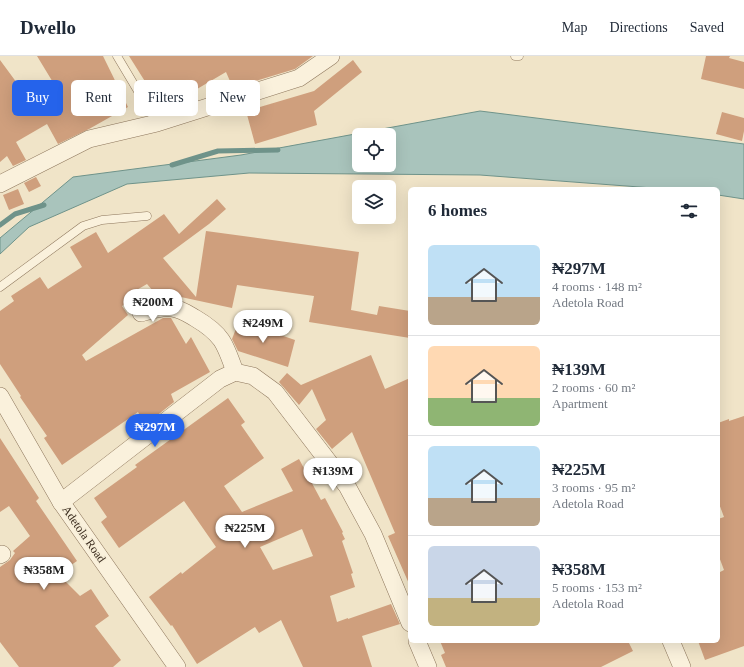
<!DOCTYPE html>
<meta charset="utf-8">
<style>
:root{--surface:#fff;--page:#f2f2f3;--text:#1f2937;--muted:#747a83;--line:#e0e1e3;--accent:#2563eb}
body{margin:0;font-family:Georgia,serif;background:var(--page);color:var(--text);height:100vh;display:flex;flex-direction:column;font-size:15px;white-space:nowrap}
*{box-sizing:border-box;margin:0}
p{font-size:13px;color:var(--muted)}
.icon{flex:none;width:22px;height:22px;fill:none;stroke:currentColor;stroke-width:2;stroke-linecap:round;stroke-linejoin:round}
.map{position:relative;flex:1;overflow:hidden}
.panel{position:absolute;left:408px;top:131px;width:312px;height:456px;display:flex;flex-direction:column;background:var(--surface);border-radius:6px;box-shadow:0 4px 16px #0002}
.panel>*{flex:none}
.banner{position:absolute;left:12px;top:24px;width:336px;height:36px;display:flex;gap:8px}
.fabs{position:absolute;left:352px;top:72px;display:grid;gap:8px}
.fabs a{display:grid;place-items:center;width:44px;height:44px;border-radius:6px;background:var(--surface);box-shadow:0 4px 16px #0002;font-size:20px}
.price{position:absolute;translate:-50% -34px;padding:0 9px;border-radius:14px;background:#fff;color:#222;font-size:13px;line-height:26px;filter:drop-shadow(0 1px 2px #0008)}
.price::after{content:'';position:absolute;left:50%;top:24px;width:12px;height:9px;margin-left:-6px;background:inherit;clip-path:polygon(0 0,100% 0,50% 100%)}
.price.active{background:var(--accent);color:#fff}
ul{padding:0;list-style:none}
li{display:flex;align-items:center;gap:12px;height:100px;padding:0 20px}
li+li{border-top:1px solid var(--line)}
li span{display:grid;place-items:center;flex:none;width:112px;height:80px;border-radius:6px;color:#555}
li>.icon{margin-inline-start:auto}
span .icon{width:48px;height:48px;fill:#fffc;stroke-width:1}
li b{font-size:17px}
h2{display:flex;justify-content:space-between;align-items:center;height:48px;padding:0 20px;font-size:17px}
.chip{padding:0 14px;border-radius:6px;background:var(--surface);box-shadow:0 4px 16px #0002;font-size:14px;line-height:36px}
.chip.active{background:var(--accent);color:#fff}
header{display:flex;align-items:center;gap:24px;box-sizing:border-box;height:56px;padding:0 20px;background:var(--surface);border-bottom:1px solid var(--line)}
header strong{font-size:19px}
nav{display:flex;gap:22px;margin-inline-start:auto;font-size:14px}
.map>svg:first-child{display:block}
.water{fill:#a9c4bc;stroke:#6f938a;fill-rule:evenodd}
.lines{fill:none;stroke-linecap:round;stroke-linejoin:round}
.stream{stroke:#6f938a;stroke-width:5}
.building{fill:#cf9f7d;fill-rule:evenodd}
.lane-casing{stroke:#8d765c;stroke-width:9}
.street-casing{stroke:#8d765c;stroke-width:18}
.lane{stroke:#faf1dc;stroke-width:8}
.street{stroke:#faf1dc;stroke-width:17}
.labels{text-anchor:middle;stroke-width:3;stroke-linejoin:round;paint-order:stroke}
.street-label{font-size:12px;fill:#3d2e20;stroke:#f7eed8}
</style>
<header>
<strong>Dwello</strong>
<nav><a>Map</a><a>Directions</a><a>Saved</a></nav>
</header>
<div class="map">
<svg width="744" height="611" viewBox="0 0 744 611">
<rect width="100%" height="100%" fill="#f0e4c8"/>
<path class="water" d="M480,55l264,33v55l-26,-4v-6h-52l-186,-14 -231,-2 -122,11 -98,43 -29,27v-16l73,-61 168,-22zM359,79h30v30h-30z"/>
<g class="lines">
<g class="stream">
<path d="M172,109l46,-14 60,-1"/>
<path d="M0,169l15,-11 29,-9"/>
</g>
</g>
<g class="building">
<path d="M37,0h66l25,51 -39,22 -31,15 -11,-20 -31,18 10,18 -13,6 -6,-10 -7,6v-102l28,38 26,-14z"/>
<path d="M129,0h184l-18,13 -62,19 -7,-16 -46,27 3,5 -20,6z"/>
<path d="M706,0h24l-1,2 15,4v27l-43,-10z"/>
<path d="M353,4l9,12 -48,39 3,14 -62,19 -9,-33 68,-20z"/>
<path d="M722,56l22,6v13l-2,10 -26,-7z"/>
<path d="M36,121l5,9 -12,6 -5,-9z"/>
<path d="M18,133l6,15 -15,6 -6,-15z"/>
<path d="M217,143l9,10 -17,15 -46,34 33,39 10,-66 153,21 -8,58 26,5 2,-9 31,5v27l-101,-16 5,-26 -77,-11 -5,23 -79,-17 -6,-7 -21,12 3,6 -7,4 6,9 -46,40 4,6 77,-43h8l15,26 5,-7 19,35 -39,22 3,8 -29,23 -7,-13 -76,53 -18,-27 3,-2 -27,-39 1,-1 -21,-32v-53l14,-10 -3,-5 29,-19 8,12 34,-22 -12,-20 26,-15 12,21 56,-39 15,20z"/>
<path d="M239,265l56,19 -7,27 -50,-16 -6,-12z"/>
<path d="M371,299l14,34 25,-11v208l-22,-50 7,-3 -43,-101 -20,17 -16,-20 10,-9 -14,-31 -13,16 -20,-23 8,-9 14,12z"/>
<path d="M228,342l17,24 -4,3 23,33 -40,28 18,26 51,-21 -12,-22 18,-10 22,41 4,-2 18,34 -1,1 3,6 -3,2 11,32 -2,1 4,13 -25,9 7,26 11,-4v1l43,-15 9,20 -38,12 10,31h-69l-22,-47 -22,13 -4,-6 -58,37 -25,-39 -1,1 -22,-29 32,-25 1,2 34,-27 -32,-46 -65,47 -18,-26 6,-5 -13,-19 43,-31 -2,-2zM302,473l11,27 -40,14 -13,-23z"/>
<path d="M744,360v230l-39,14 -7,-19h20v-68l6,-3 -6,-16v-35l6,-2 -6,-16v-78l11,-4v2z"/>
<path d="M0,382l39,60 -3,3 41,60 -19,13 22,22 11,-7 18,27 -14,10 26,34 -8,7h-94l-19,-25v-75l10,-7 5,-7 -2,-2 17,-15 -21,-30 -9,6z"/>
<path d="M440,585h188l5,10 -32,16h-155l-5,-12 4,-2z"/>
</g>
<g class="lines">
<g class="lane-casing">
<g id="lane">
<path d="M117,0l40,67"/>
<path d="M515,0h4"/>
<path d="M0,231l83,-61 19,-6 45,-4"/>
</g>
</g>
<g class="street-casing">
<g id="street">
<path d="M0,128l89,-45 68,-16 142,-45 32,-22"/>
<path d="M141,257c10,-3 21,-6 31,-5 9,1 16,6 23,10 27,16 30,25 40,54"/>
<path d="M0,340l61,106 116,165"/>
<path d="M61,446l159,-123 15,-7 18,4 22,16 72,94 26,48 37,89"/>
<path d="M0,499l2,-1"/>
<path d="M417,585l11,26"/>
<path d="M671,585l11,26"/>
</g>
</g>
<use href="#lane" class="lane"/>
<use href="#street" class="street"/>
</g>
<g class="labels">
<g class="street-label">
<text transform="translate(84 478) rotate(55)" y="4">Adetola Road</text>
</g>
</g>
</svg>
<div class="fabs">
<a><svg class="icon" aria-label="locate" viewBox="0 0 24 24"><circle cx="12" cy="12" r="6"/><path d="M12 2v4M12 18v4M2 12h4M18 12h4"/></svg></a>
<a><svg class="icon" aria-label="layers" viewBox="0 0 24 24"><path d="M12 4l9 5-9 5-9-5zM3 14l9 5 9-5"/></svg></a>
</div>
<b class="price" style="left:153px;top:267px">₦200M</b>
<b class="price" style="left:263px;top:288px">₦249M</b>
<b class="price active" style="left:155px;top:392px">₦297M</b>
<b class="price" style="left:333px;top:436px">₦139M</b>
<b class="price" style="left:245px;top:493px">₦225M</b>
<b class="price" style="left:44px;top:535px">₦358M</b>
<div class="banner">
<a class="chip active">Buy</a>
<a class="chip">Rent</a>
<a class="chip">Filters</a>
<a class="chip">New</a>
</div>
<section class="panel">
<h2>6 homes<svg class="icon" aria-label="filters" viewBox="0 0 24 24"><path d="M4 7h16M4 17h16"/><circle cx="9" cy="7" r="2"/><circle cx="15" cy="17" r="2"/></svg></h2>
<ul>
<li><span style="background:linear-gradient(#bfe0f5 65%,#b9a48a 0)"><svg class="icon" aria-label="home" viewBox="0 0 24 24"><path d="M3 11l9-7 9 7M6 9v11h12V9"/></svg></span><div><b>₦297M</b><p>4 rooms · 148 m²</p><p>Adetola Road</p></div></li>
<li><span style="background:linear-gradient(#ffd9b3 65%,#8fb573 0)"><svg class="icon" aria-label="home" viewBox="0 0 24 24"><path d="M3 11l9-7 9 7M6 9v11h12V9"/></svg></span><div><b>₦139M</b><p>2 rooms · 60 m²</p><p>Apartment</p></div></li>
<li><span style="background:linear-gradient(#bfe0f5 65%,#b9a48a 0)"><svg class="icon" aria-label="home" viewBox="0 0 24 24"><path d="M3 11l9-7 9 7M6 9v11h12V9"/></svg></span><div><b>₦225M</b><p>3 rooms · 95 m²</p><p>Adetola Road</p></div></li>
<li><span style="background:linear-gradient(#c9d6e8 65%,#c2b280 0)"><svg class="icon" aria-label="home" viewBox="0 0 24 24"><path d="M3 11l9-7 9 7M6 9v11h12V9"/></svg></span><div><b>₦358M</b><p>5 rooms · 153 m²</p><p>Adetola Road</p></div></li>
</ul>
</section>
</div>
